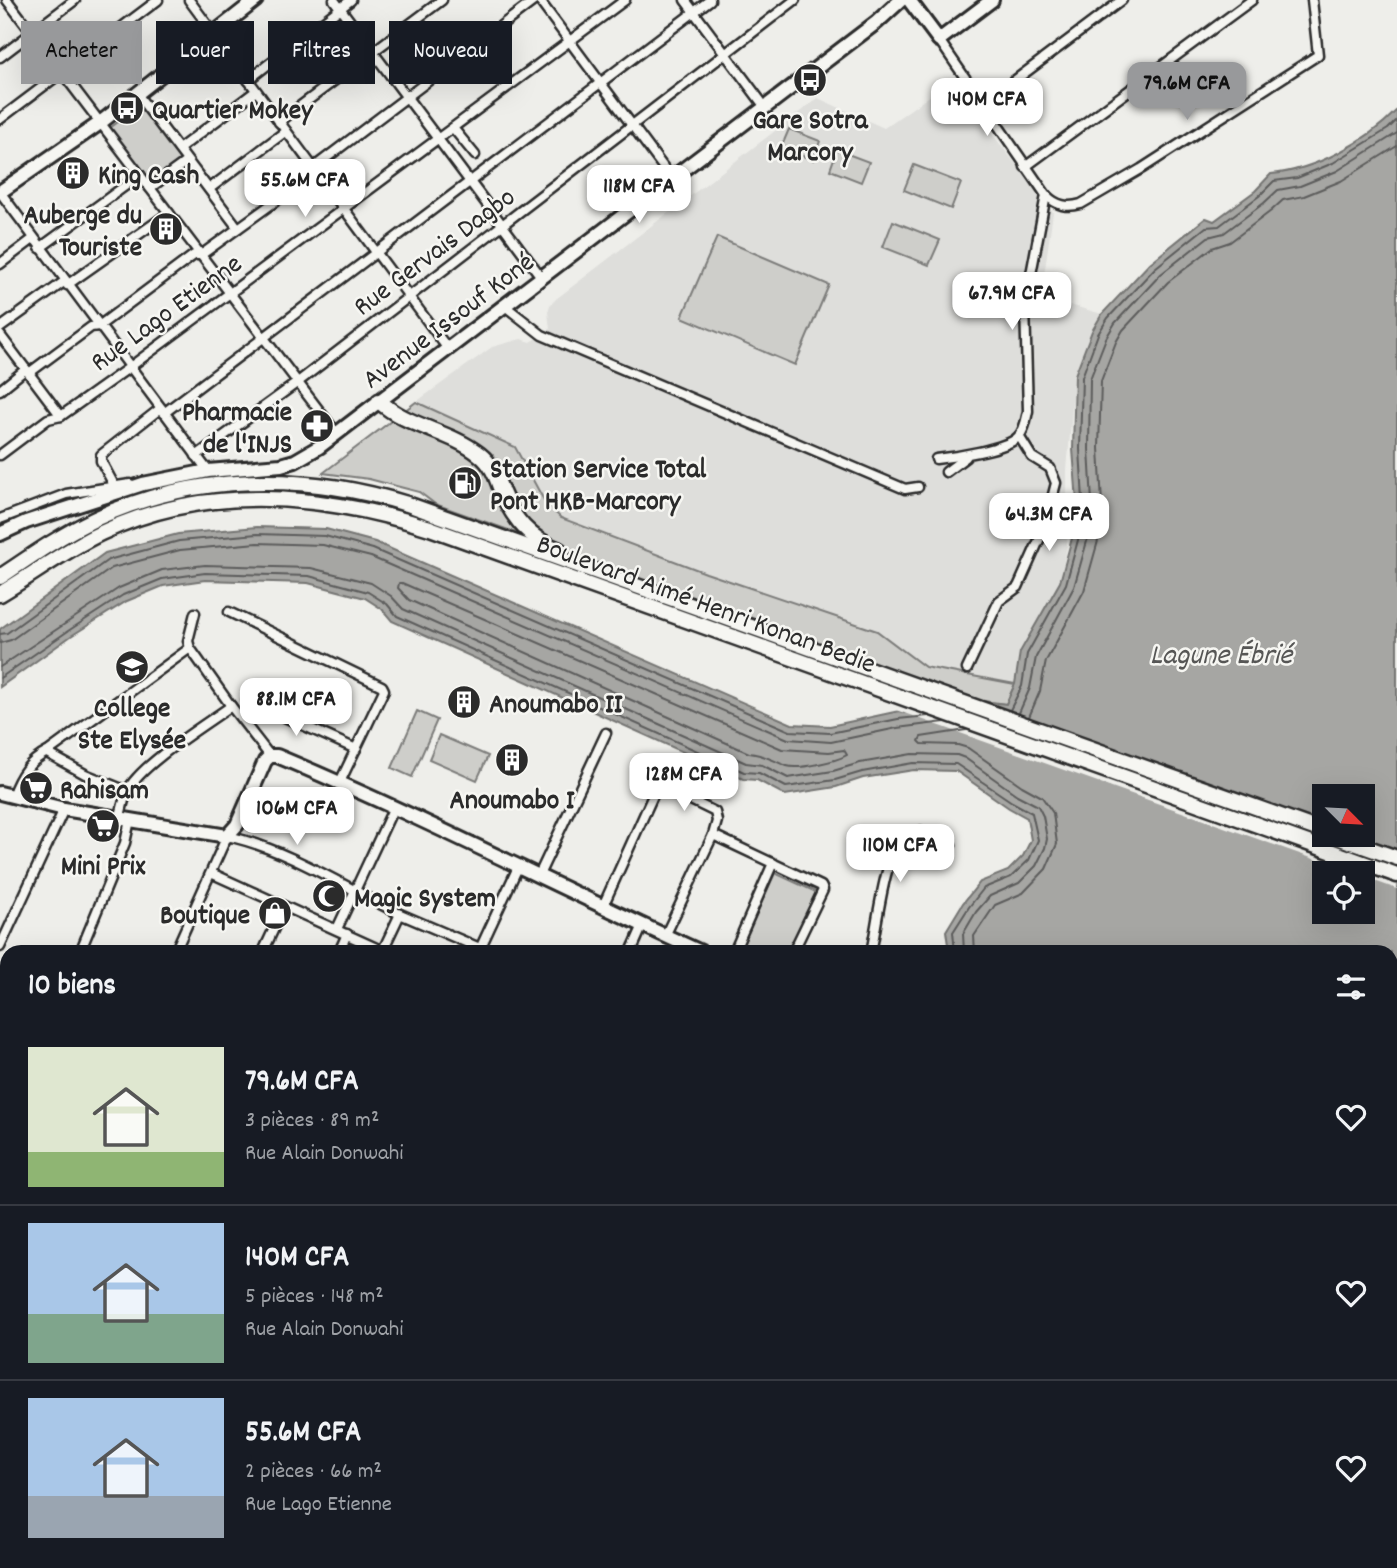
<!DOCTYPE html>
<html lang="fr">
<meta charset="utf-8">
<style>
:root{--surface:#171b24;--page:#20242c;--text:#f1f3f6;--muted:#9ea1a6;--line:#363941;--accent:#98999b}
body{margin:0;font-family:Dekko,sans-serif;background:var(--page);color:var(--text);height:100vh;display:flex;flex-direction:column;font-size:26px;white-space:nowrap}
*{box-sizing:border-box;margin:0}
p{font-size:23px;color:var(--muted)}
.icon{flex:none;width:38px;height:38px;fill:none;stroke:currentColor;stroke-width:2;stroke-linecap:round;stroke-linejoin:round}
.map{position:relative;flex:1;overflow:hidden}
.side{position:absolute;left:0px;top:945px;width:1398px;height:623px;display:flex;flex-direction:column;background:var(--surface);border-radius:21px 21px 0 0;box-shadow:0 7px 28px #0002}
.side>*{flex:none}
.guide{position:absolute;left:21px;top:21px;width:700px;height:63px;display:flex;gap:14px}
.needle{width:46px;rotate:114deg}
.tools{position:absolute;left:1312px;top:784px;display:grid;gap:14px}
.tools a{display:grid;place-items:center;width:63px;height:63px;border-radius:0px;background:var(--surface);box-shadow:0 7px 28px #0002;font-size:35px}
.price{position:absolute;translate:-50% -60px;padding:0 16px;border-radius:14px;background:#fff;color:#222;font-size:23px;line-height:46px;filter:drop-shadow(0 2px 4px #0008)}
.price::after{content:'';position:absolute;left:50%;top:42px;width:21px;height:16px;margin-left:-10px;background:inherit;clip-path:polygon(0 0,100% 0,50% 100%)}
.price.current{background:var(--accent);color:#111}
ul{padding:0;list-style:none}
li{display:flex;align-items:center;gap:21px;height:175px;padding:0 28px}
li+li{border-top:2px solid var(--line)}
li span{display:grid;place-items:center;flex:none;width:196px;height:140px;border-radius:0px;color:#555}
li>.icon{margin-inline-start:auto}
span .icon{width:84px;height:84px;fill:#fffc;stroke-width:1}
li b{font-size:30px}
h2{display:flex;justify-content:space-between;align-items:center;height:84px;padding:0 28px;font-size:30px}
.chip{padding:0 24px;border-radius:0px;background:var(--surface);box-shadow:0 7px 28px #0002;font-size:24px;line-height:63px}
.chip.current{background:var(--accent);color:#111}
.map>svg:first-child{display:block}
.built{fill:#dededb}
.green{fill:#cececa;stroke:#7c7c7a;stroke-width:2}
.water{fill:#a6a6a3;stroke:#757573;stroke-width:2;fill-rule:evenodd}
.pier{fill:#eeeeea}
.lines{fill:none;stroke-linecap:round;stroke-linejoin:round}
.shore{stroke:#5c5c5b;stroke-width:2}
.street-casing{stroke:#2b2b2b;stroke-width:13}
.secondary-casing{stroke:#2b2b2b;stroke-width:18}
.highway-casing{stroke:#2b2b2b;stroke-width:19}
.street{stroke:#f6f6f2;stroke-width:8}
.secondary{stroke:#f6f6f2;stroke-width:12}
.highway{stroke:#f6f6f2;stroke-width:14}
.labels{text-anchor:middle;stroke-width:5;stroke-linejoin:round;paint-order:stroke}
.poi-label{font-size:28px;font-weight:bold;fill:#2b2b2b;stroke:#f6f6f2;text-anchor:start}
.street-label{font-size:28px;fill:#2b2b2b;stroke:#f6f6f2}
.water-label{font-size:30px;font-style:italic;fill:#565655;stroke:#f6f6f2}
</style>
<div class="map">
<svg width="1397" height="1568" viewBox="0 0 1397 1568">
<rect width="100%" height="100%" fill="#eeeeea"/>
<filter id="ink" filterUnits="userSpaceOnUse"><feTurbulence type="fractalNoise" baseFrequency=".0143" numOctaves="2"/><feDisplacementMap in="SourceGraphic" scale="14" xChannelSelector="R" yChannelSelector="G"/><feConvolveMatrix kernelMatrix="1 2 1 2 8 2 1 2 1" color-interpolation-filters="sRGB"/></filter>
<g filter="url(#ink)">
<path class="built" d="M951,81l102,131 -12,85 61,17 -10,17 -17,44 -8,95v77l-7,35 -40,70 -5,32 -91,-17 -47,-36 -171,-58 -145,-56 -15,-13 -31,-57 -99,-45 76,-55 29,-8 10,3 19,-13 -2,-17 2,-7 6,-6 262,-201 66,30z"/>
<g class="green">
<path d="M141,105l40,54 -30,24 -41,-55z"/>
<path d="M789,129l31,12 -7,19 -32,-12z"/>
<path d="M837,150l32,12 -8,20 -31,-12z"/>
<path d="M914,165l47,18 -10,26 -47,-19z"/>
<path d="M893,221l47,19 -11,25 -46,-18z"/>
<path d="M717,237l112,48 -34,80 -113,-48z"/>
<path d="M416,402l99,45 31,57 15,14 145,55 171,58 48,36 90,17 -9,20 -31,-4 -337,-118 -121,-49 -82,-29 -16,-12 -50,-13 -46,-6z"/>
<path d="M417,711l20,9 -25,57 -20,-9z"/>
<path d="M439,735l49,21 -11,24 -48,-21z"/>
<path d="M775,873l41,19 -27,60h-50z"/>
<path d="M643,1561h489l5,7h-497z"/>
</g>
<path class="water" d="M1397,110v1458h-186l-5,-7h185v-609h-442l-3,-21 17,-28 17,-21 28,-11 15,-15 8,-16 -4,-22 -18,-10 -53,-37 -42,-1 -51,8 -27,9 -51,8 -28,-15 -14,-1 -351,-158 -10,-12 -17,-11 -57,-15 -103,-3 -42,6 -36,15 -56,35 -71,51v-58l105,-76 73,-19 79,-7 69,2 49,13 417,182 38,2 69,-15 5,2 76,-12 26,3 9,-20 5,-32 40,-70 18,-66 -5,-67 2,-74 17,-44 10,-17 48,-51 56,-45 8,3 41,-30 16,-17c44,-4 95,-32 126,-64zM1325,796h38v39h-38zM1325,873h38v39h-38z"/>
<path class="pier" d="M971,699l354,136h29l43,15v39l-34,-12v-4h-10l-460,-164z"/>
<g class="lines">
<g class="shore">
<path d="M399,583h3l380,166 47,3 15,-2 3,5c-10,6 -49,15 -60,11 -14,-5 -23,-12 -38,-13l-340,-153 -11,-12z"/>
<path d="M0,634l7,-1 101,-73 71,-19 78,-7 68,2 48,13 417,182 40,2 68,-14 30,-3"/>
<path d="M0,643l11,-3 101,-72 68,-18 77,-7 66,2 48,12 417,182 43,3 66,-14 48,-6"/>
<path d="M0,667l119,-79 43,-18 43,-5 106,3 60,15 20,13 12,13 343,154 16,2 26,13 45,-7 27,-8 52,-9 45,1 8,3 52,37 21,11 5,10 4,23 -2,9 -9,18 -17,17 -29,13 -14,16 -13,22 1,18"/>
<path d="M0,678l68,-47 55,-36 39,-16 43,-6 104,3 59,16 19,12 10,12 347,156 15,1 27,14 49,-7 27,-8 51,-9 43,1 56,38 20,11 6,27 -9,20 -18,17 -27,11 -15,19 -16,25 2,20"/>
<path d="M1010,710l12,-24 5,-32 39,-70 18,-66 -4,-69 2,-72 16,-43 10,-16 47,-50 51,-41 13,-1 40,-30 15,-15 23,-3 36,-15 55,-34 9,-9"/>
<path d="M1019,713l11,-25 6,-31 38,-70 19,-67 -4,-71 1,-70 16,-41 9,-15 46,-49 47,-37 16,-4 40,-30 14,-13 22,-4 37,-15 60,-38"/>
<path d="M1029,717l11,-26 6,-30 38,-70 19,-68 -4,-75 2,-67 15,-39 7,-12 45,-48 44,-34 18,-6 41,-31 12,-11 21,-4 37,-15 56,-35"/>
<path d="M966,730l-45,7 -2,4 3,3 36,1 10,3 54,38 20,11 11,16 4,31 -11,25 -23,24 -28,12 -21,31 1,16"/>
</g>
<g class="street-casing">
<g id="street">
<path d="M7,0l330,434"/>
<path d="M189,0l259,349"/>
<path d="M334,0l208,278"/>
<path d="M539,0l133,179"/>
<path d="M685,0l80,107"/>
<path d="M939,40l107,155c11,11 21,13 35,9l60,-35 177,-114 -6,-55"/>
<path d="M0,57l75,-57"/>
<path d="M248,80l103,-80"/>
<path d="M137,94l101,134"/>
<path d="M982,105l140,-105"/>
<path d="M0,119l158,-119"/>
<path d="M279,122l163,-122"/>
<path d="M453,128l22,27"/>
<path d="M179,149l77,-58"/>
<path d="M1025,167l227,-167"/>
<path d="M313,168l222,-168"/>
<path d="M150,188l37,-27"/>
<path d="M209,189l77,-58"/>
<path d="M0,192l208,279"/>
<path d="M40,248l100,-73"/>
<path d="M0,264l33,-25"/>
<path d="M67,285l102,-72"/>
<path d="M505,306l37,29 363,154 13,-2"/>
<path d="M0,328l65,-47"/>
<path d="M0,335l61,81"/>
<path d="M29,373l62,-46 8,-1 95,-71h7l115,-83"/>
<path d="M0,390l26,-21"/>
<path d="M164,413l546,-413"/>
<path d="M0,455l48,-36 13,-3 69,-49 495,-367"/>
<path d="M196,456l102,-74 497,-382"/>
<path d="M936,459c18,-2 71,-10 82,-22 7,-7 8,-17 10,-26l-3,-105 21,-111"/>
<path d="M946,472l20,-15"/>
<path d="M114,485l-13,-24v-6l60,-47"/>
<path d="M0,519l66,-25 64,-10"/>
<path d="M229,612l153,74 2,4 -44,92"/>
<path d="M195,613l-7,28 2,7 41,58 39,50"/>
<path d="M967,669l32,-68 19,-14 26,-58 12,-46 -6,-15 -18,-11 -13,-21"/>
<path d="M247,700l109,49"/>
<path d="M47,753l38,21 42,17"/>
<path d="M12,796c8,-21 16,-34 37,-45l141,-103"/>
<path d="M119,819c3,-9 4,-18 8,-27 11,-26 79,-68 104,-86"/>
<path d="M713,835l108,51 2,4 -30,62"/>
<path d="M211,873l174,79"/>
<path d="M539,875l67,-142"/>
<path d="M603,906l52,-115 4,-5 5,1 51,25 2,9 -4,14 -48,101"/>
<path d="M337,929l57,-122"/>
<path d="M0,947l64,-138"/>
<path d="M479,951l40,-86"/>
<path d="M80,952l45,-109 5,-23"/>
<path d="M175,952l52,-116c58,12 120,52 173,78"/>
<path d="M263,952l21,-45"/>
<path d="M339,952l8,-18"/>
<path d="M382,952l18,-38 89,38"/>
<path d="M631,952l12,-27"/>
<path d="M734,952l39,-89"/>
<path d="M871,952c6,-25 13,-95 30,-111 6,-6 13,-8 20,-10l30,14"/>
<path d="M0,987l7,4"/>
<path d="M0,1039l7,4"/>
<path d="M0,1121l7,3"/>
<path d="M0,1221l7,3"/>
<path d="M0,1304l7,3"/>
<path d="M0,1476l7,-16"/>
<path d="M0,1559l19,9"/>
<path d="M288,1561l15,7"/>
<path d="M446,1561l16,7"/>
<path d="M106,1568l3,-7"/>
<path d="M192,1568l3,-7"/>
<path d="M428,1568l8,-7"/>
<path d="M509,1568l4,-7"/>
<path d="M554,1568l4,-7"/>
</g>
</g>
<g class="secondary-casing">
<g id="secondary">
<path d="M909,0l30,40 53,-40"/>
<path d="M0,192l100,-69 156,-123"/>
<path d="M0,534l26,-12 117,-38 65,-13 73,-6 14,-4 24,-14 558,-425 24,-22"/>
<path d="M0,793l64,16 163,27 10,-11 28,-64 5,-5h7c144,60 282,132 424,196"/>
<path d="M624,1568l3,-7"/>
</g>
</g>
<g class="highway-casing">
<g id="highway">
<path d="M379,401c28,26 71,30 100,53 13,10 17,22 22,36 12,29 29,49 58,60"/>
<path d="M0,577c31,-21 61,-42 95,-58 98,-46 210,-47 312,-15l918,328"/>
<path d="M0,594c34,-20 65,-44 101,-61 104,-50 222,-39 329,-5l967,347"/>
<path d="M1331,835l66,23"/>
</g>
</g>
<use href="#street" class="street"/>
<use href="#secondary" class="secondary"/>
<use href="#highway" class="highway"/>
</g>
</g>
<defs>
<g id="bus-disc" transform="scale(1.75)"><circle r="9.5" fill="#2b2b2b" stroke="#f6f6f2"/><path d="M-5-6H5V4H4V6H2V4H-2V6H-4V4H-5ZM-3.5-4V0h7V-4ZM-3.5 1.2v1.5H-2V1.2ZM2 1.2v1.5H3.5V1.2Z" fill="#fff"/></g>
<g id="building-disc" transform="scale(1.75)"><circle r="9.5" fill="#2b2b2b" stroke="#f6f6f2"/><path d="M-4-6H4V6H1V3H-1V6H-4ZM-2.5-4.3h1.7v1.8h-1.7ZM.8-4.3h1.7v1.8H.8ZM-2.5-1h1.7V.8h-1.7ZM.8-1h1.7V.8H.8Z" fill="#fff"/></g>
<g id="pharmacy-disc" transform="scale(1.75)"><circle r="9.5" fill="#2b2b2b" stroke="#f6f6f2"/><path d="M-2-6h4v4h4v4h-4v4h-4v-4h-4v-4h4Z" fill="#fff"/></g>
<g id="fuel-disc" transform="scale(1.75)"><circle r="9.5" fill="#2b2b2b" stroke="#f6f6f2"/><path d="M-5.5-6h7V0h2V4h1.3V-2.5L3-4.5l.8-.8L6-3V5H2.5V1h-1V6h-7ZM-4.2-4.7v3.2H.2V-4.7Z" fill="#fff"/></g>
<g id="school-disc" transform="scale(1.75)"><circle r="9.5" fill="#2b2b2b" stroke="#f6f6f2"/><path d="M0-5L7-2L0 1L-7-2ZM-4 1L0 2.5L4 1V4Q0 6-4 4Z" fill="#fff"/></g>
<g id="supermarket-disc" transform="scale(1.75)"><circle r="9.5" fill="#2b2b2b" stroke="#f6f6f2"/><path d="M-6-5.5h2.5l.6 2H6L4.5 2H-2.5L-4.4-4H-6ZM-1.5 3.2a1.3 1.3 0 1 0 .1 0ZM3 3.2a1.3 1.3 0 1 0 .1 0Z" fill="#fff"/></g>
<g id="mosque-disc" transform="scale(1.75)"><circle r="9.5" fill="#2b2b2b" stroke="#f6f6f2"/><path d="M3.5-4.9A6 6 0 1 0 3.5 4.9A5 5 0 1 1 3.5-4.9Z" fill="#fff"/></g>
<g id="shop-disc" transform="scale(1.75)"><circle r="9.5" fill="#2b2b2b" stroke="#f6f6f2"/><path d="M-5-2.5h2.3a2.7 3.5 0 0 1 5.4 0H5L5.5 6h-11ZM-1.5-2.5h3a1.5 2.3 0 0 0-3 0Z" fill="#fff"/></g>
</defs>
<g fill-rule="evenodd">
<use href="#bus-disc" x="810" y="80"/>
<use href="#bus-disc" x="127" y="108"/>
<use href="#building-disc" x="73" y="173"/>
<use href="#building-disc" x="166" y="229"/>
<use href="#pharmacy-disc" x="317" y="426"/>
<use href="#fuel-disc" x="465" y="483"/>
<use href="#school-disc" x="132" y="667"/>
<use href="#building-disc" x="464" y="702"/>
<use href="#building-disc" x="512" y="760"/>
<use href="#supermarket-disc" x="36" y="788"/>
<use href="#supermarket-disc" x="103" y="826"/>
<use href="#mosque-disc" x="329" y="896"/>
<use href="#shop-disc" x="275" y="913"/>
</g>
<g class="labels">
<g class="poi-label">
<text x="152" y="118">Quartier Mokey</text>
<text x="810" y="128" text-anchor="middle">Gare Sotra<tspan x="810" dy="32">Marcory</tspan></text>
<text x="98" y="183">King Cash</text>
<text x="142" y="223" text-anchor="end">Auberge du<tspan x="142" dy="32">Touriste</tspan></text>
<text x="292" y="420" text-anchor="end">Pharmacie<tspan x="292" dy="32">de l'INJS</tspan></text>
<text x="490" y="477">Station Service Total<tspan x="490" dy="32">Pont HKB-Marcory</tspan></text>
<text x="489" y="712">Anoumabo II</text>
<text x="132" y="716" text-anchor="middle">College<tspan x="132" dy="32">Ste Elysée</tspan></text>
<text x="60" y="798">Rahisam</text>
<text x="512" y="808" text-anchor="middle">Anoumabo I</text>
<text x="103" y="874" text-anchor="middle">Mini Prix</text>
<text x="354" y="906">Magic System</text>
<text x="250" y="923" text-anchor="end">Boutique</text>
</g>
<g class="street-label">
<text transform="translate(433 250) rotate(-37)" y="10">Rue Gervais Dagbo</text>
<text transform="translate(165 311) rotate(-36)" y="10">Rue Lago Etienne</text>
<text transform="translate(447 319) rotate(-37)" y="10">Avenue Issouf Koné</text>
<text transform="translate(707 602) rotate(20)" y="10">Boulevard Aimé Henri Konan Bedie</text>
</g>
<g class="water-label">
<text x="1221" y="663">Lagune Ébrié</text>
</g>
</g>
</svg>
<div class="tools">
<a><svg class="needle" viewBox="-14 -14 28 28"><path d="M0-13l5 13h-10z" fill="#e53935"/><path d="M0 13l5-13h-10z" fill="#9ea1a6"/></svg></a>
<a><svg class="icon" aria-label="locate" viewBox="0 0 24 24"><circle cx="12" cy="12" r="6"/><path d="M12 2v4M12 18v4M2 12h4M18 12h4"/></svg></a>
</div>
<b class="price current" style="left:1187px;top:122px">79.6M CFA</b>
<b class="price" style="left:987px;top:138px">140M CFA</b>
<b class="price" style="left:305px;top:219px">55.6M CFA</b>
<b class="price" style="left:639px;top:225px">118M CFA</b>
<b class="price" style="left:1012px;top:332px">67.9M CFA</b>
<b class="price" style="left:1049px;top:553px">64.3M CFA</b>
<b class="price" style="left:296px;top:738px">88.1M CFA</b>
<b class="price" style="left:684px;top:813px">128M CFA</b>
<b class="price" style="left:297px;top:847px">106M CFA</b>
<b class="price" style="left:900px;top:884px">110M CFA</b>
<div class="guide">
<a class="chip current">Acheter</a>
<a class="chip">Louer</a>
<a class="chip">Filtres</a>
<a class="chip">Nouveau</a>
</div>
<section class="side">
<h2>10 biens<svg class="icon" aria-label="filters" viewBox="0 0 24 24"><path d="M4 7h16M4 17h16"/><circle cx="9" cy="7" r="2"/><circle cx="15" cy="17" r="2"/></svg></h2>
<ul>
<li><span style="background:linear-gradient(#dfe7d0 75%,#8fb573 0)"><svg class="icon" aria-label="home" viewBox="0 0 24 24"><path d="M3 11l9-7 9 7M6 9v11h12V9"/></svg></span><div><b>79.6M CFA</b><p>3 pièces · 89 m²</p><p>Rue Alain Donwahi</p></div><svg class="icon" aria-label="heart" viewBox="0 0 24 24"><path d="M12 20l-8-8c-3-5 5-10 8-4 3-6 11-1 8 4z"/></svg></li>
<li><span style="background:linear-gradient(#a9c7e8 65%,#7fa58c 0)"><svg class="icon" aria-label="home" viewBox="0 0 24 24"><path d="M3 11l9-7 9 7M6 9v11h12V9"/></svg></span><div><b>140M CFA</b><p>5 pièces · 148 m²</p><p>Rue Alain Donwahi</p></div><svg class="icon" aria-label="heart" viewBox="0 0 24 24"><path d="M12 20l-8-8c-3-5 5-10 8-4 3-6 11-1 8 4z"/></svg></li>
<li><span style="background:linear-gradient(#a9c7e8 70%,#9aa5b1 0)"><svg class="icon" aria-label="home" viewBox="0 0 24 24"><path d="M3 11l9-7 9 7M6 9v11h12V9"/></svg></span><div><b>55.6M CFA</b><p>2 pièces · 66 m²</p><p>Rue Lago Etienne</p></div><svg class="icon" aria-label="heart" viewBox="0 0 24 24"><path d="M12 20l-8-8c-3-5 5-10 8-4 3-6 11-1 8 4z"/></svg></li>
</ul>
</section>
</div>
